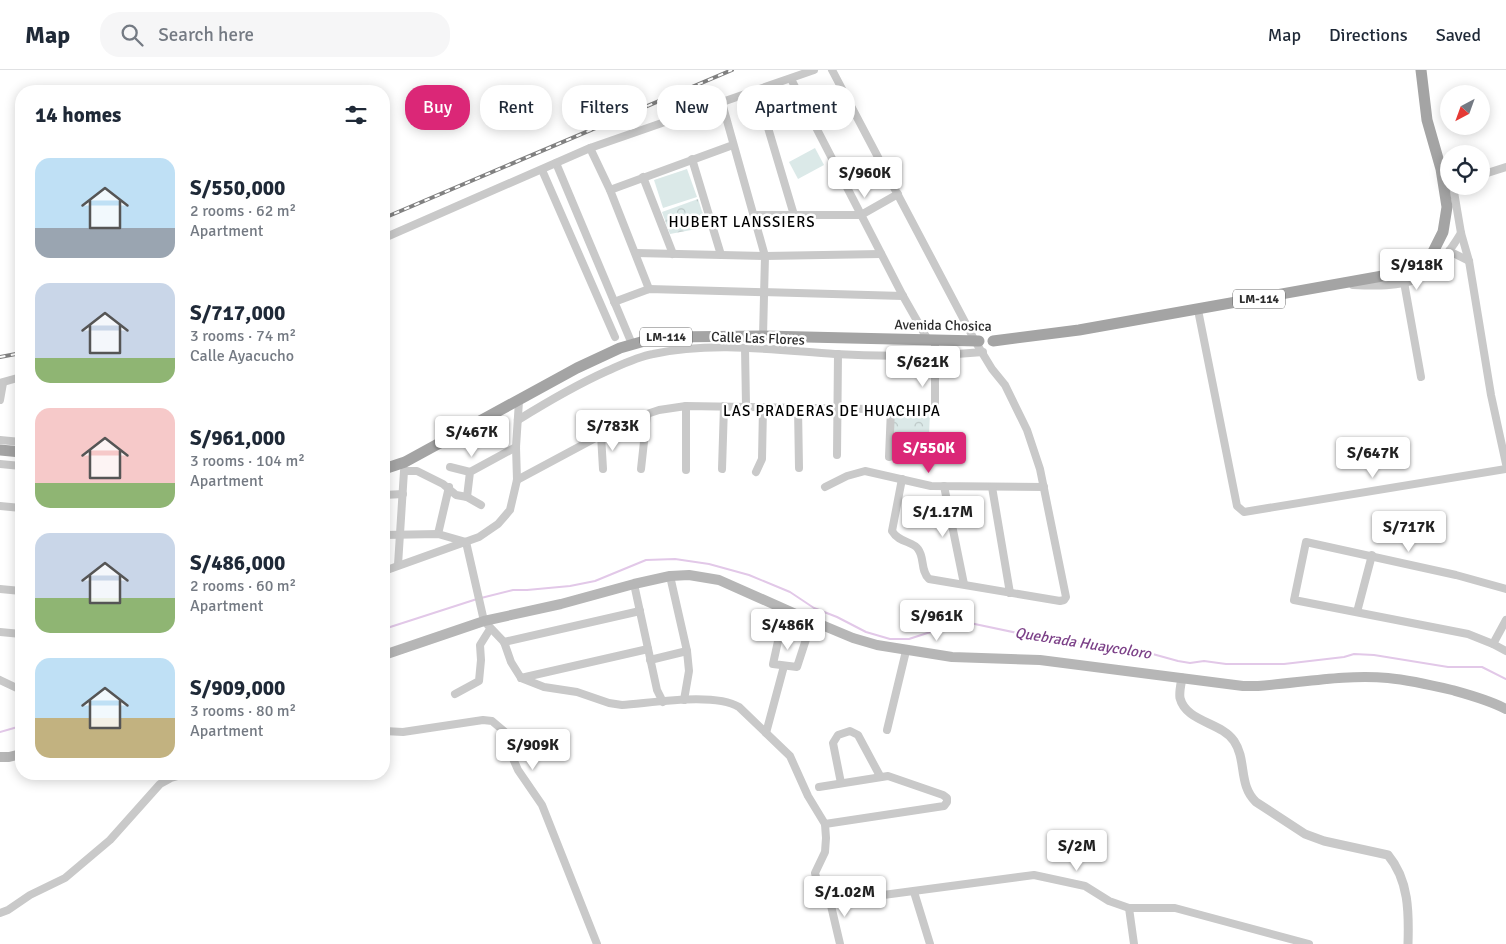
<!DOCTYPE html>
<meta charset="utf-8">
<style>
:root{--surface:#fff;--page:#f6f6f7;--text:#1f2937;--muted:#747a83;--line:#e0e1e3;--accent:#db2777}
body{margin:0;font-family:Signika,sans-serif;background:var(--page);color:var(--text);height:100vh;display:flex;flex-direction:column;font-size:19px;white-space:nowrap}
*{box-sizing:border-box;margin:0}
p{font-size:16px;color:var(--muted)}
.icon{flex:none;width:28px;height:28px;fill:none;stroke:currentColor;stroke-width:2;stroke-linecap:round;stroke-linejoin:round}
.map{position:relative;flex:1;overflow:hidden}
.drawer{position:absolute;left:15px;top:15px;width:375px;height:695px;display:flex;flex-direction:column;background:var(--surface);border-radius:20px;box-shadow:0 2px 12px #0003}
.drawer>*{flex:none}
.banner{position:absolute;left:405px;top:15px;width:475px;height:45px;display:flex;gap:10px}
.needle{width:32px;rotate:221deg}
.buttons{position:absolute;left:1440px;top:15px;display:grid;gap:10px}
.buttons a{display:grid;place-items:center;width:50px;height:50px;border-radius:50%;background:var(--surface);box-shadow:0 2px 12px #0003;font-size:25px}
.price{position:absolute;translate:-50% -42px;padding:0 11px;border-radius:5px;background:#fff;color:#222;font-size:16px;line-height:32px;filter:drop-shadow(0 1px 2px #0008)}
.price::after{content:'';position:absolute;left:50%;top:30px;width:15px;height:11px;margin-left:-8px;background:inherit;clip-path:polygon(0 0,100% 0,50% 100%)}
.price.current{background:var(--accent);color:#fff}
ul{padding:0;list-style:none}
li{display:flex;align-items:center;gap:15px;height:125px;padding:0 20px}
li span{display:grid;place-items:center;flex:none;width:140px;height:100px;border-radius:15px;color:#555}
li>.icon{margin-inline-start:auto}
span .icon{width:60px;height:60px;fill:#fffc;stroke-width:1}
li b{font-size:21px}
h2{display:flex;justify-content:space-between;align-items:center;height:60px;padding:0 20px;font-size:21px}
.chip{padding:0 18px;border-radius:20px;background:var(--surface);box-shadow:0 2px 12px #0003;font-size:18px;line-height:45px}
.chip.current{background:var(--accent);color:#fff}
header{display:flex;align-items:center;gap:30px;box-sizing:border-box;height:70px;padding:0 25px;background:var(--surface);border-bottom:1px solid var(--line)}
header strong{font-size:24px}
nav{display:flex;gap:28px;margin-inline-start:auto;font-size:18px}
.search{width:350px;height:45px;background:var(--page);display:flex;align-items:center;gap:12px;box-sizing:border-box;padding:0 18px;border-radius:20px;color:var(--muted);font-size:19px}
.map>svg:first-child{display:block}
.grass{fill:#dbe9e8}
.park{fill:url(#park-crowns)}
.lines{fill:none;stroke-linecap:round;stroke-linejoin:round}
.stream{stroke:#e2c8e8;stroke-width:2}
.minor{stroke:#c9c9c9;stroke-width:8}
.tertiary{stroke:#c9c9c9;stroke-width:9}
.secondary{stroke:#b6b6b6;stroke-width:10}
.primary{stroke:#a4a4a4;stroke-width:11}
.rail-casing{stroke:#818181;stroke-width:4}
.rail{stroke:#fff;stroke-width:2;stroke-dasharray:5.5;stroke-linecap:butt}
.labels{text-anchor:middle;stroke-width:5;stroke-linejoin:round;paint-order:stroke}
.shield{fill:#fff;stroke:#6b6b6b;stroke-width:1}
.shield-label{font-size:12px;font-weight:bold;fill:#2c2c2c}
.street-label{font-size:14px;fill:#2c2c2c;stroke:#fff}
.neighbourhood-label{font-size:15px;letter-spacing:1px;fill:#000;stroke:#fff}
.water-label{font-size:15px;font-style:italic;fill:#7c4188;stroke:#fff}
</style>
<header>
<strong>Map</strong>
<div class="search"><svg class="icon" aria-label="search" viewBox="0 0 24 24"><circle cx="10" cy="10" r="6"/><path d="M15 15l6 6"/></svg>Search here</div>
<nav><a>Map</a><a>Directions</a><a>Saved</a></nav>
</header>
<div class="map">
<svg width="1506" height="874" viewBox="0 0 1506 874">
<defs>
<pattern id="park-crowns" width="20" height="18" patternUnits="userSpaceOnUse" patternTransform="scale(1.25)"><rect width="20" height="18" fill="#dbe9e8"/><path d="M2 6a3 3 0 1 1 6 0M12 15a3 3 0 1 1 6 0" fill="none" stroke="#bcc8c7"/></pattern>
</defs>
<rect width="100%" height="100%" fill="#fff"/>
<g class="grass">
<path d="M815,78l9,17 -26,14 -9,-17z"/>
<path d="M687,99l10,28 -34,11 -9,-28z"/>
</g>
<g class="park">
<path d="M698,129l9,28 -37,7 -8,-22z"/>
<path d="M893,340l37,2 -1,23 -37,-1z"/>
</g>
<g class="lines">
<g class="stream">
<path d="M481,528l32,-8h14l43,-4 25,-5 51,-21 29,-1 34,5 40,11 41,17 24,16 23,9 29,15 24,7h19l43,-14 18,-2 76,16 103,14 29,8 12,2 14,-2 22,3h58l60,-7 10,-3 20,1 74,12h34l24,12"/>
<path d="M384,559l93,-30"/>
<path d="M0,662l21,-6"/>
</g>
<g class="minor">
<path d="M832,0l143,271 17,28 13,16 22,45 13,39 26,128 -2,3 -4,1 -131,-22c-9,-9 -4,-21 -11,-30 -5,-8 -19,-6 -26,-18l10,-52"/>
<path d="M791,9l112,217 25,44"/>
<path d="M757,21l37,124"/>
<path d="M722,33l43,153 -2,80"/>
<path d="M590,78l20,42 39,99"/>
<path d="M692,89l29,96"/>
<path d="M556,93l76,181"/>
<path d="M542,100l73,167"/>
<path d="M1481,105l25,-8"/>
<path d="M643,107l30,77"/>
<path d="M1453,116l8,47 8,28 22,134 15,69"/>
<path d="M610,120l123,-45"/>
<path d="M754,145h107l37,-21"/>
<path d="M384,168l206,-90 224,-78"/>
<path d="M1449,181l20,10"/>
<path d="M636,183l129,3 116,-2"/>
<path d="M1404,212l17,95"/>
<path d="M1353,215c21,1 46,2 66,-7 17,-7 33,-30 42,-45"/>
<path d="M614,232l35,-13 254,7"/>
<path d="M1198,240l39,196 7,6 262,-43"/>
<path d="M745,278l1,57"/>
<path d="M0,313l21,-6"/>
<path d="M0,330l3,-17"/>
<path d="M686,336v64"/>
<path d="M798,337l1,61"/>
<path d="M518,350c29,-18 58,-35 89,-49 16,-7 30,-14 46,-17 59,-13 122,-4 182,0 49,3 99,2 148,-2"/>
<path d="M601,365l2,34"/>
<path d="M0,370l21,2"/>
<path d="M837,385l1,-101"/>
<path d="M889,387l2,-48"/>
<path d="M0,394l21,2"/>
<path d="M450,397l20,5"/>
<path d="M641,399l6,-55"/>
<path d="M722,399l2,-63"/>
<path d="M756,402l6,-13 1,-52"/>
<path d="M517,410l84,-45 46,-21 12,-4 27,-4 249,4v-70"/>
<path d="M944,416l20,98"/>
<path d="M825,417l22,-11 18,-5 66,15 113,1"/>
<path d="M992,417l18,106"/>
<path d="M384,425l19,-1"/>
<path d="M467,427l3,-25 46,-25"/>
<path d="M0,436l21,2"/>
<path d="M438,464l11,-47"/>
<path d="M384,465l54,-1 28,8 18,79 20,21 7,20 10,16 23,9 33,5 32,11 13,2c30,-2 92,-13 117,2l51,49 18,40 17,28 1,14 -1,14 -10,21 3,12 11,12 9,4 196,-26 51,11 24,15 20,7h46l134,36"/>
<path d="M398,495l6,-94h13l26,13 13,11 11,2 14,8"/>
<path d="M384,501l95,-34 19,-13 12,-14 7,-30 -1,-33 3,-46"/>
<path d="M670,506l17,75 2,20 -5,29"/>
<path d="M634,514l23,106 6,12"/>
<path d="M0,519l21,2"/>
<path d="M1506,519l-50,-14 -150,-33 -12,58 174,34 25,10 13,7"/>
<path d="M1357,542l15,-57"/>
<path d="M0,562l21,2"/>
<path d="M780,562l-7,32 24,3 15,-46"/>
<path d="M504,572l136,-31"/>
<path d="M1493,574l13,-24"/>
<path d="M650,590l37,-9"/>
<path d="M521,608l127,-29"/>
<path d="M0,610l21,10"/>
<path d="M455,624l24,-13 2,-21 -1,-15 10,-16"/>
<path d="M887,660l19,-79"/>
<path d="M384,661l19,1 80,-12 9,1 13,11 6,22 7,16 24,35 55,139"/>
<path d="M766,663l18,-67"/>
<path d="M841,713l-8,-40 5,-8 12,-4 8,4 22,41"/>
<path d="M819,717l69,-11 55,19 4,3v4l-3,4 -119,18"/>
<path d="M914,822l16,52"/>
<path d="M829,827l11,47"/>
<path d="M1129,838l5,36"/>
<path d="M0,843l8,-3 22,-15 35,-17 45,-38 50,-56 11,-6 14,-4"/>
</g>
<path class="tertiary" d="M1182,608c-1,6 -3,14 -2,20 6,24 41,24 54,43 13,19 4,44 22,61l49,32 19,7 64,14c21,25 21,58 20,89"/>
<g class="secondary">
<path d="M384,585l100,-34 77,-17 73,-20 36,-8 19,-1 30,5 79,35 55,23 24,7 75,12 88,3 203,26h15c42,-3 87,-12 130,-8 21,2 43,7 64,12 18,5 37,10 54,19"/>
<path d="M0,687h9l12,-3"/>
</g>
<g class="primary">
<path d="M993,271l86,-11 326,-58 14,-6 14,-14 10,-20 4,-25 -6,-38 -14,-49 -6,-50"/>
<path d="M0,380l21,2"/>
<path d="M384,399l21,-7 172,-94 43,-20 28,-8 19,-3 96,-1 216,5"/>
</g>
<g class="rail-casing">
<g id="rail">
<path d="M384,148l348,-148"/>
<path d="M0,287l21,-4"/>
</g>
</g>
<use href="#rail" class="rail"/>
</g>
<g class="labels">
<g class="shield">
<rect x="1233" y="219.5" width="52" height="19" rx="4"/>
<rect x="640" y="257.5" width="52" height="19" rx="4"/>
</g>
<g class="shield-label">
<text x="1259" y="233">LM-114</text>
<text x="666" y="271">LM-114</text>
</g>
<g class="street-label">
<text transform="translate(943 255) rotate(1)" y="5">Avenida Chosica</text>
<text transform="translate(758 268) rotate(2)" y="5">Calle Las Flores</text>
</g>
<g class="neighbourhood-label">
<text x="742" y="157">HUBERT LANSSIERS</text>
<text x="832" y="346">LAS PRADERAS DE HUACHIPA</text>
</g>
<g class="water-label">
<text transform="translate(1083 573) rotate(9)" y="5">Quebrada Huaycoloro</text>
</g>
</g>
</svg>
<div class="buttons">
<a><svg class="needle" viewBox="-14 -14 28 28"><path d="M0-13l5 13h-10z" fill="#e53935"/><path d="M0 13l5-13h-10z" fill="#747a83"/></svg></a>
<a><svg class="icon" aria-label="locate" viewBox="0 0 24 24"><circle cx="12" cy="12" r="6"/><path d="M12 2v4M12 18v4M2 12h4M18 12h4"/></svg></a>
</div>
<b class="price" style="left:865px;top:129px">S/960K</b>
<b class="price" style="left:1417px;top:221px">S/918K</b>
<b class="price" style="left:923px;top:318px">S/621K</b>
<b class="price" style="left:613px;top:382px">S/783K</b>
<b class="price" style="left:472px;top:388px">S/467K</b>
<b class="price current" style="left:929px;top:404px">S/550K</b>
<b class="price" style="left:1373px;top:409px">S/647K</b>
<b class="price" style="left:943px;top:468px">S/1.17M</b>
<b class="price" style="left:1409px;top:483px">S/717K</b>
<b class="price" style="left:937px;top:572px">S/961K</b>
<b class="price" style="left:788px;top:581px">S/486K</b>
<b class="price" style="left:533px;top:701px">S/909K</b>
<b class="price" style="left:1077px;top:802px">S/2M</b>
<b class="price" style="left:845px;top:848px">S/1.02M</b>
<div class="banner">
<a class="chip current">Buy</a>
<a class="chip">Rent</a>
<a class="chip">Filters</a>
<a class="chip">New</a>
<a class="chip">Apartment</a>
</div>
<section class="drawer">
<h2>14 homes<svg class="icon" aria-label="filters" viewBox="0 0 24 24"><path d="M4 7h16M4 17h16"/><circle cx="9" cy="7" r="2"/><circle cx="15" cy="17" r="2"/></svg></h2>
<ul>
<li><span style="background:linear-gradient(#bfe0f5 70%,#9aa5b1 0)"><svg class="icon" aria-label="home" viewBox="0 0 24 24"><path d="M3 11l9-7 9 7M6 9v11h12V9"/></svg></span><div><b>S/550,000</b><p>2 rooms · 62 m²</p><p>Apartment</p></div></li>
<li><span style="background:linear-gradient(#c9d6e8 75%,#8fb573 0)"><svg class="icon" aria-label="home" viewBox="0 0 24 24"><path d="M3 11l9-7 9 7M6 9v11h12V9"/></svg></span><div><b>S/717,000</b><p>3 rooms · 74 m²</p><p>Calle Ayacucho</p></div></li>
<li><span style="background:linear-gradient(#f6c9c9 75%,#8fb573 0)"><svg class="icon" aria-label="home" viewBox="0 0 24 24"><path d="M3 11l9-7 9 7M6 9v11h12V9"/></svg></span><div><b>S/961,000</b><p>3 rooms · 104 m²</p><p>Apartment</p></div></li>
<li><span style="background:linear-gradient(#c9d6e8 65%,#8fb573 0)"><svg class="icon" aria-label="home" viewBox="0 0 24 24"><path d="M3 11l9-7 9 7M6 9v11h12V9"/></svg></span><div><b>S/486,000</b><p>2 rooms · 60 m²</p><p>Apartment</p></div></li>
<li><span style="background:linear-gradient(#bfe0f5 60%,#c2b280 0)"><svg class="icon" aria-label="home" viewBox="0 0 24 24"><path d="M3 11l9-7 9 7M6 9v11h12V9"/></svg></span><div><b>S/909,000</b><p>3 rooms · 80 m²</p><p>Apartment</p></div></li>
</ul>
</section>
</div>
